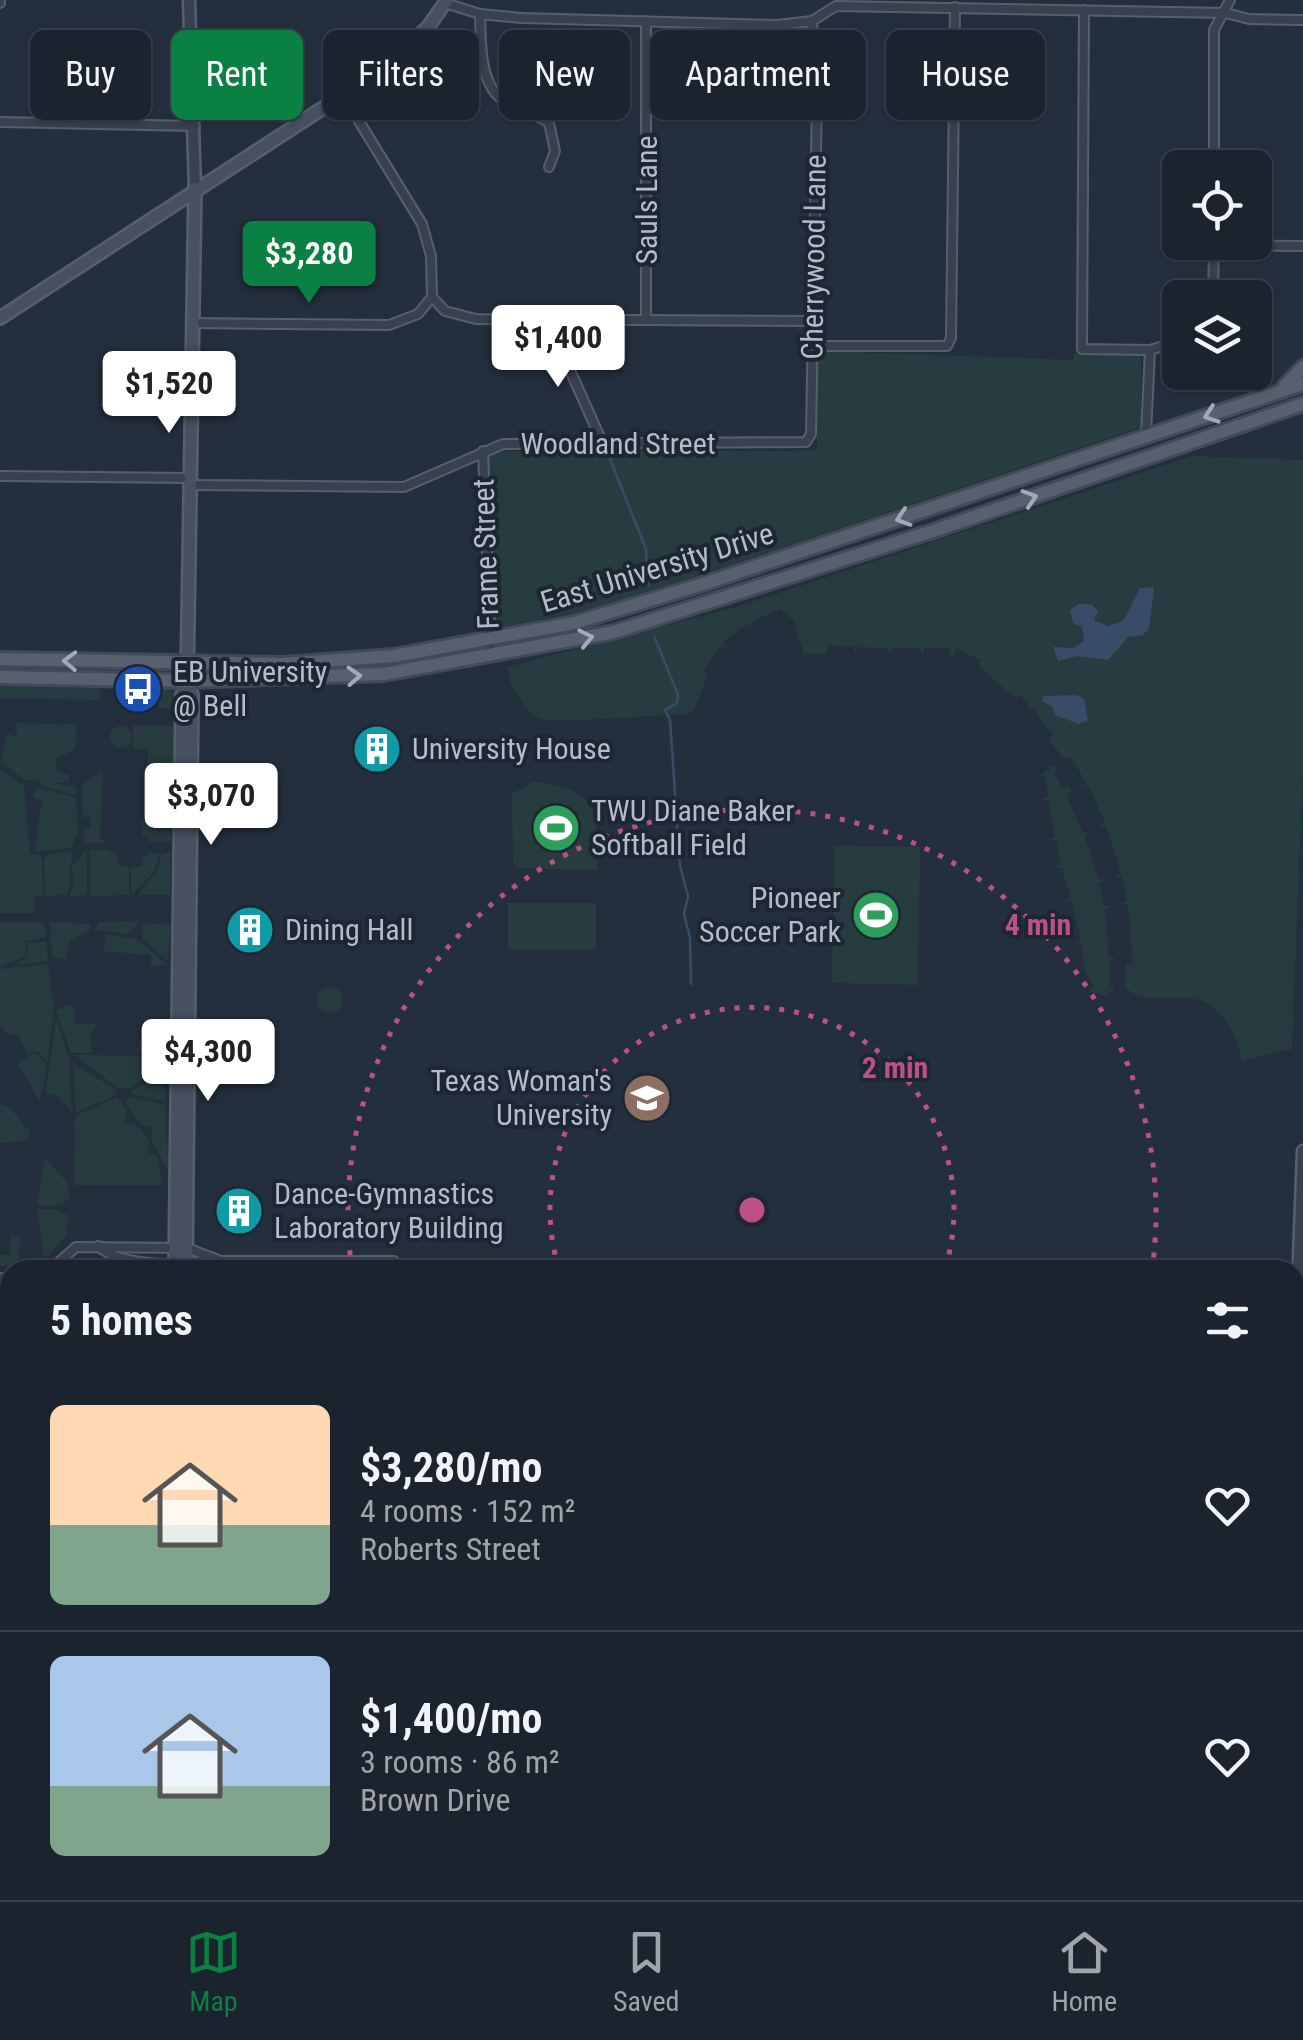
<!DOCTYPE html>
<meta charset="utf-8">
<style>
:root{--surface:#1b232e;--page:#282f3a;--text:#f1f3f6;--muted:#a0a4aa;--line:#39404a;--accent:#0b8043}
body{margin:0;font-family:"Roboto Condensed",sans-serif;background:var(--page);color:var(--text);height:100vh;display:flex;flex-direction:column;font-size:38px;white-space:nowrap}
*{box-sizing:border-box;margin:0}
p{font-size:32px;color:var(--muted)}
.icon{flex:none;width:55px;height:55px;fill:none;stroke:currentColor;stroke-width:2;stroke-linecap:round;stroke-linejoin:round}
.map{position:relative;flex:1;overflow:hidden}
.panel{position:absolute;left:0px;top:1260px;width:1305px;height:640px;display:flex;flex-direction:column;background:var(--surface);border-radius:30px 30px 0 0;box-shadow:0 2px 8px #0004,0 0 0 2px var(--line)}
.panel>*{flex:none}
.hud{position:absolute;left:30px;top:30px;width:1245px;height:90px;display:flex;gap:20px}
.buttons{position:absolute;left:1162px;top:150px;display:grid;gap:20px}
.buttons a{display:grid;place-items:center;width:110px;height:110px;border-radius:15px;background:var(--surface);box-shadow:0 2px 8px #0004,0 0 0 2px var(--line);font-size:50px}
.price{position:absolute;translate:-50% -85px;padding:0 22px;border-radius:10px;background:#fff;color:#222;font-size:32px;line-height:65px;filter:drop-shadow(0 2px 5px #0008)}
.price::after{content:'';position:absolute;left:50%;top:60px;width:30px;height:22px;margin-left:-15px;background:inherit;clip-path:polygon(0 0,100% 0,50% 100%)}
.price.selected{background:var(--accent);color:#fff}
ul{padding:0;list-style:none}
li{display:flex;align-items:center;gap:30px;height:250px;padding:0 50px}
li+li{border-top:2px solid var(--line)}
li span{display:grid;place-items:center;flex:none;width:280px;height:200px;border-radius:15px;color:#555}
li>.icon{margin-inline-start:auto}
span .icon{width:120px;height:120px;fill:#fffc;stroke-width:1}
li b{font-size:42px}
h2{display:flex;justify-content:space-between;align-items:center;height:120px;padding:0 50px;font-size:42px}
.pill{padding:0 35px;border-radius:15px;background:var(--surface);box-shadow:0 2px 8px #0004,0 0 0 2px var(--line);font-size:35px;line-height:90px}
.pill.selected{background:var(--accent);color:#fff}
.dock{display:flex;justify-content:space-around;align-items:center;height:140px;border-top:2px solid var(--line);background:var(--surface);font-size:28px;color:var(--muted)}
.dock a{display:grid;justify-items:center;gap:5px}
.dock .selected{color:var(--accent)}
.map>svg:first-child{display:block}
.green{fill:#263c3f}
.water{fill:#394c67}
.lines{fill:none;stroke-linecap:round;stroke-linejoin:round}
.stream{stroke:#394c67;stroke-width:2.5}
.minor-casing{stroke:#565f6c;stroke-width:12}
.tertiary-casing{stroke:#565f6c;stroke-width:15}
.secondary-casing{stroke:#565f6c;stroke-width:16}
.primary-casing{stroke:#414a57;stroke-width:18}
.minor{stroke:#38414e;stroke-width:8}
.tertiary{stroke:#38414e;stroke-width:10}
.secondary{stroke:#465061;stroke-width:11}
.primary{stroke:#56606e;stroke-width:12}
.rail-casing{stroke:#5a6575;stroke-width:6}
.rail{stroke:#1d2633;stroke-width:2.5;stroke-dasharray:8;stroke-linecap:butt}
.oneway{stroke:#a1aab7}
.ring{fill:none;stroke:#bd5182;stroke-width:5;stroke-dasharray:5 10}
.labels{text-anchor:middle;stroke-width:8;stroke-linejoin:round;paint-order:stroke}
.street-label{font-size:30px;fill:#b4bcc9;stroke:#1d2633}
.poi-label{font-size:30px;fill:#b4bcc9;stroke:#1d2633;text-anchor:start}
.centre{fill:#bd5182;stroke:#1d2633;stroke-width:5}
.ring-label{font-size:30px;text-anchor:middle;font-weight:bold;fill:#bd5182;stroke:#1d2633;stroke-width:8;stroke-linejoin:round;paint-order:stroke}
</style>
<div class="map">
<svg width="1303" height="1900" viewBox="0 0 1303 1900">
<rect width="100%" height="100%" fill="#242f3e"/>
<g class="green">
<path d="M817,351l256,9 1,-7 67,1v73l-479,161 -76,23 -88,16 -5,-7 -5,-169h329z"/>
<path d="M1192,456l111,4v307l-11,282 -50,12c-23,-101 -87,-43 -117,-74l1,-22 7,-1 -5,-59 -8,-1 7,-3 -5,-24 -7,1 6,-5 -15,-46h-7l6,-4 -17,-38 -7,3 5,-6 -16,-26 -6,3 -15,-20 4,-4 -21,-27 -6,4 3,-7 -9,-10 -5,3 -37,-32 3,-6 -25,-11 -2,7 -5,-1 -1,-7h-24l-1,7 -3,-7h-27l-3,7 -2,-7 -30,-1 -3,7 -1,-7 -27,-2v8l-23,1 -11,-34 -13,-11 -29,13v7l-4,-5 -24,18 4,6 -6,-2 -18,24 5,4 -14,36 -6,4c-27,0 -134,11 -149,4 -15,-7 -31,-34 -32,-51l226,-59z"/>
<path d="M0,686l100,2 1,12 -101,-2z"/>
<path d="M115,688l53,1 7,5 -1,14h-15l-3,-7 -41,-1z"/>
<path d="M16,723l43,1 14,11 -12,-11h16l-2,25 -19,10 1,13 12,3v6l-17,3 23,1 2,10 -36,-9v-5l-15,-1 -26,-17 8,-29 9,3z"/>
<path d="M133,726h41l-3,116h-22v-5l-7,-1 -2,-17 8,-1v-68l-15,-2z"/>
<circle cx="121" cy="737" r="11"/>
<path d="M1053,765l5,4 -4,4 8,15 6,-3 4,6 -6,4 17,38 7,-2 -5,6 13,42 8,1 -7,3 5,23h7l-6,4 4,47 7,1 -7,4v23l6,3 -8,8 -17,-4 4,-6 -9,-14 -3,-29h-7l6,-5 -10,-37 -7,1 6,-5 -8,-29 -8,-1 7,-3 -5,-23 -8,-2 7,-2 -7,-37h-7l7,-4 -2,-19 -6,-1z"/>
<path d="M0,769l24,17 6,68 11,1 1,5 1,36 -9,1 2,16h-36z"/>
<path d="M103,772l-3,67 8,4h-23l-2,-14 8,-1 -1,-11h-7c-2,-34 -4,-32 20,-45z"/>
<path d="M533,782c66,4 65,35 65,88l-79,-2 -6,-4 -1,-70z"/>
<path d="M40,788l36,9 2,37 -8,14 -35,4 7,-52 -8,-2v-7z"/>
<path d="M834,846l86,1 -2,138 -86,-2z"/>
<path d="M87,850v45l-17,1 4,-15 -3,-14z"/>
<path d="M90,850h17l11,6 1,11h10v28l-39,1z"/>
<path d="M68,851l6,4c-9,15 1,26 -8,40l-21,1 -1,-36 3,-5z"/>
<path d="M152,852l8,2 -6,18 -23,23v-28h11l1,-10z"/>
<path d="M162,853h9l-1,42h-32l20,-26z"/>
<rect x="508" y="903" width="88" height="46"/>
<path d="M142,921l-15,13 -32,-4 4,-8z"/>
<path d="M0,922h43l3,15 -20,4 -1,15 -25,11z"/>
<path d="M50,922l40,2v6l-20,10 -5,20 -13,-2z"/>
<path d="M143,923l28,2 -3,36 -26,-22z"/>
<path d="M105,934l32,5 31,26h-17v-10l-47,-4z"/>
<path d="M46,941l2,20 -33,4 12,-8 1,-14z"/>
<path d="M48,964l6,47 -7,51 -10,-11 -9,3 -10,-19 -11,-1 -7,-9v-56z"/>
<circle cx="330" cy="1000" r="13"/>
<path d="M65,1006h8l2,18h23l-7,10 1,19h-21l-15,-42z"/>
<path d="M56,1018l13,40 3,54 -15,-16 -11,-3z"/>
<path d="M139,1041h28v12h-31z"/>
<path d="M35,1053l12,11 -7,37 -23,-38z"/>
<path d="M75,1055l91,1h1l-3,10 -35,22h-11z"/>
<path d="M73,1063l43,27v5l-40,17z"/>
<path d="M164,1070l1,31 -34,-7v-2z"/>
<path d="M117,1097l10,13 -2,12 13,4 11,15 -2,11 11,5 4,28h-88l1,-69z"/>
<path d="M129,1097l36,8 4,68 -18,-34 2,-11 -12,-4 -15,-21z"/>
<path d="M0,1104l9,3 21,25 -1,8 -29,3z"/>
<path d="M45,1157l23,27 1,15 -9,6h-23z"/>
<path d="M37,1209h19l13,7 -3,20 -22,24z"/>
<path d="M11,1236l9,1 -1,30 -19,-1v-11h11z"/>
<path d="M10,1510v46l-3,6 -7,-1v-42z"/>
<path d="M0,1680h10v43l-10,-9z"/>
</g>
<g class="water">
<path d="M1154,587l-5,41 -6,7 -15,2 -20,23 -31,-4 -19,5 -5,-14 21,1 10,-7 -2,-14 -9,-4 -3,-12 8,-7h13l7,7 -4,9 14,6 15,-5 17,-33z"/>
<path d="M1076,695l8,4 4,21 -9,4 -24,-9 -3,-9 -11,-5 3,-5z"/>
</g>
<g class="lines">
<g class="stream">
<path d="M608,454l38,95 2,36"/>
<path d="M655,638l23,57 -1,8 -12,7 5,10 10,146 8,30 -4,18 6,24 1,46"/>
<path d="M850,1900l1,-10"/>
</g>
<g class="minor-casing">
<g id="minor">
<path d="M0,3v-3"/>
<path d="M445,3l35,11 42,4 255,7 35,-4 24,-15 390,7 23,6 54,1"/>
<path d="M1084,10l-2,339 68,1 30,-9"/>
<path d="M480,14c1,25 -1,66 20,84 14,12 34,14 49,25l6,28 -6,16"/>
<path d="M646,21v298"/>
<path d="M357,118l65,106 9,32 1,41"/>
<path d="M0,122l195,4"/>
<path d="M1214,168v-138l16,-30"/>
<path d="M1214,245l89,1"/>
<path d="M432,297l13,14 31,8 337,2"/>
<path d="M1213,298l1,-56"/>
<path d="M548,321l55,123"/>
<path d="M192,323l197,2 29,-11 14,-17"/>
<path d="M812,346h135l4,-8 4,-331"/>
<path d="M1146,435l4,-85"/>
<path d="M483,451l8,206"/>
<path d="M0,476l189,2"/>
<path d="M189,485l215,2 99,-43 303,-2 5,-8 6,-337 -5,-76"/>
<path d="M98,1246c24,21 85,21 115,12"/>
<path d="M50,1270l26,-23 111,1 34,13h173"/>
<path d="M0,1278l10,1"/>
<path d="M1295,1549l4,14 -4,175"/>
<path d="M0,1848h10"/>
<path d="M1295,1884h8"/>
<path d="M712,1890v10"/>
<path d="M1071,1890v10"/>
<path d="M306,1900v-10"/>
<path d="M479,1900v-10"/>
<path d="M1164,1900v-10"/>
<path d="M1291,1900v-10"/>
</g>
</g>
<g class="tertiary-casing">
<g id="tertiary">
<path d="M189,0l6,188"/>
<path d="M1296,1338l7,-187"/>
<path d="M566,1900l12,-10"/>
</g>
</g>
<g class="secondary-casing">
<g id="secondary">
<path d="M0,318l383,-249 45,-42 19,-27"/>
<path d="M175,1270l7,-575 5,-14 8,-493"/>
<path d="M186,1270l6,-575 -5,-14"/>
<path d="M175,1900v-10"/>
</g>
</g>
<g class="primary-casing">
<g id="primary">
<path d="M1284,387l19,-20"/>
<path d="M0,659l284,5 110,-8 180,-33 126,-38 603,-201"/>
<path d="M0,677l187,4 197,-7 230,-42 319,-101 370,-127"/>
</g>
</g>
<use href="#minor" class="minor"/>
<use href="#tertiary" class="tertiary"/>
<use href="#secondary" class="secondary"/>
<use href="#primary" class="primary"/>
<g class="rail-casing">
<g id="rail">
<path d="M1295,1370l8,-6"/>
<path d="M602,1900l12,-10"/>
</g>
</g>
<use href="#rail" class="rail"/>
</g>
<defs><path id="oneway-chevron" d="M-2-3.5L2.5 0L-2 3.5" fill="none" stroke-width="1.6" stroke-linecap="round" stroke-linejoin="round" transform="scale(2.5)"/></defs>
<g class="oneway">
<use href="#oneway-chevron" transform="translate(1211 415) rotate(161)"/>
<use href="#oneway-chevron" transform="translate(1030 498) rotate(-18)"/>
<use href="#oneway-chevron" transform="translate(903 518) rotate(162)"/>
<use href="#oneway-chevron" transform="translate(586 638) rotate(-12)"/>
<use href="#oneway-chevron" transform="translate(70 661) rotate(-178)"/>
<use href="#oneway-chevron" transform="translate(354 676) rotate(-3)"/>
</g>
<g class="ring">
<path d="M559 1269A202 202 0 1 1 945 1269"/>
<path d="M352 1270A404 404 0 1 1 1152 1270"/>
</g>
<defs>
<g id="bus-disc" transform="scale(2.5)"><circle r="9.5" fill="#1a4fb4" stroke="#1d2633"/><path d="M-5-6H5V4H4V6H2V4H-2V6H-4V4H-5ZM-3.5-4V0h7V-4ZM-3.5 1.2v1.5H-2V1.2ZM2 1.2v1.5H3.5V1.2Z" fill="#fff"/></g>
<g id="building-disc" transform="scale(2.5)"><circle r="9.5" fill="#0f9aa8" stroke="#1d2633"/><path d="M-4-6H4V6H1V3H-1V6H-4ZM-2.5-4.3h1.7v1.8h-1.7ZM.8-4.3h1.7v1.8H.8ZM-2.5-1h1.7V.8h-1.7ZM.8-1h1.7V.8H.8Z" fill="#fff"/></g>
<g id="stadium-disc" transform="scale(2.5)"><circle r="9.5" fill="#2e9e5b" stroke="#1d2633"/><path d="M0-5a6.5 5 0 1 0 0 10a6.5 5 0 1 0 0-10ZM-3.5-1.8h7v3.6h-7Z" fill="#fff"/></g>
<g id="university-disc" transform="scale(2.5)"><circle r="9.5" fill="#8d6e63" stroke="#1d2633"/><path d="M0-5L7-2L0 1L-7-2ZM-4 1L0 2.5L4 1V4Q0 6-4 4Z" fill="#fff"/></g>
</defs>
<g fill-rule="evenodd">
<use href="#bus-disc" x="138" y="689"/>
<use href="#building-disc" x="377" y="749"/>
<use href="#stadium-disc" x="556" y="828"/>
<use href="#stadium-disc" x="876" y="915"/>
<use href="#building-disc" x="250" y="930"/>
<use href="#university-disc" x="647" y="1098"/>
<use href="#building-disc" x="239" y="1211"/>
</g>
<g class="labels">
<g class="street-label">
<text transform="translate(647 200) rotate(-90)" y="10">Sauls Lane</text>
<text transform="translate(814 257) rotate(-89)" y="10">Cherrywood Lane</text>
<text x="618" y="454">Woodland Street</text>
<text transform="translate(486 554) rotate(-92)" y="10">Frame Street</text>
<text transform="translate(657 568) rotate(-17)" y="10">East University Drive</text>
</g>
<g class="poi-label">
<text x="173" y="682">EB University<tspan x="173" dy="34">@ Bell</tspan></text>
<text x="412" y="759">University House</text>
<text x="591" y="821">TWU Diane Baker<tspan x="591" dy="34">Softball Field</tspan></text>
<text x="841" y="908" text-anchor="end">Pioneer<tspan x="841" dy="34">Soccer Park</tspan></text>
<text x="285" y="940">Dining Hall</text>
<text x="612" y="1091" text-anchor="end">Texas Woman's<tspan x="612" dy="34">University</tspan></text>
<text x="274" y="1204">Dance-Gymnastics<tspan x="274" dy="34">Laboratory Building</tspan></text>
</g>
</g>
<circle cx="752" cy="1210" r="15" class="centre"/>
<g class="ring-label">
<text x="1038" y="935">4 min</text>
<text x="895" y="1078">2 min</text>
</g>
</svg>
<div class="buttons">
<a><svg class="icon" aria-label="locate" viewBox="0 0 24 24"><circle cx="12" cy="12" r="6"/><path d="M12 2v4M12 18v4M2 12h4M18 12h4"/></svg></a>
<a><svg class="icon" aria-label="layers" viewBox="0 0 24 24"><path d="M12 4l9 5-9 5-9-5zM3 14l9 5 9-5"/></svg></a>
</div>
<b class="price selected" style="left:309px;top:306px">$3,280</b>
<b class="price" style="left:558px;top:390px">$1,400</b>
<b class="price" style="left:169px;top:436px">$1,520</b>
<b class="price" style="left:211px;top:848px">$3,070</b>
<b class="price" style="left:208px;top:1104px">$4,300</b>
<div class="hud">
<a class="pill">Buy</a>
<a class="pill selected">Rent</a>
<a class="pill">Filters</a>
<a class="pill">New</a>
<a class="pill">Apartment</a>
<a class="pill">House</a>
</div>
<section class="panel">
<h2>5 homes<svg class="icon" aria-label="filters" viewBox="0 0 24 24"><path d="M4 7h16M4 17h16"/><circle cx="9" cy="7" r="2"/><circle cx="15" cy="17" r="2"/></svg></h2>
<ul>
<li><span style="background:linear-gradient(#ffd9b3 60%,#7fa58c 0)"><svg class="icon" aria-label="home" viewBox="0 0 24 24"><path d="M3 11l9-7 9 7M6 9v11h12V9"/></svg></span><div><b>$3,280/mo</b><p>4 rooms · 152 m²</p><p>Roberts Street</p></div><svg class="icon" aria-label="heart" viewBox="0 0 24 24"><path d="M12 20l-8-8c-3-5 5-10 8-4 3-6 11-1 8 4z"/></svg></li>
<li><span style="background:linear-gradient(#a9c7e8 65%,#7fa58c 0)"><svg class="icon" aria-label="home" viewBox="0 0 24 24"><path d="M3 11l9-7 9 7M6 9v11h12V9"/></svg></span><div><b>$1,400/mo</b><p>3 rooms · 86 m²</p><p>Brown Drive</p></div><svg class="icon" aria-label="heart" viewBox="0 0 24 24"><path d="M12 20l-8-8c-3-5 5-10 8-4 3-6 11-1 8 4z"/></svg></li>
</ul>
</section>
</div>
<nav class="dock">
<a class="selected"><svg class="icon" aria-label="map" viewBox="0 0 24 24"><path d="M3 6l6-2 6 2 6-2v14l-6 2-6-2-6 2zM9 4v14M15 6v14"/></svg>Map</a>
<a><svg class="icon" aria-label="saved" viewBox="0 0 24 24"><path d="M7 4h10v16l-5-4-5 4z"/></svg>Saved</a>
<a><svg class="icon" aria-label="home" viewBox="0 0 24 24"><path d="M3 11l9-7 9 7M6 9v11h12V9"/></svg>Home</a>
</nav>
